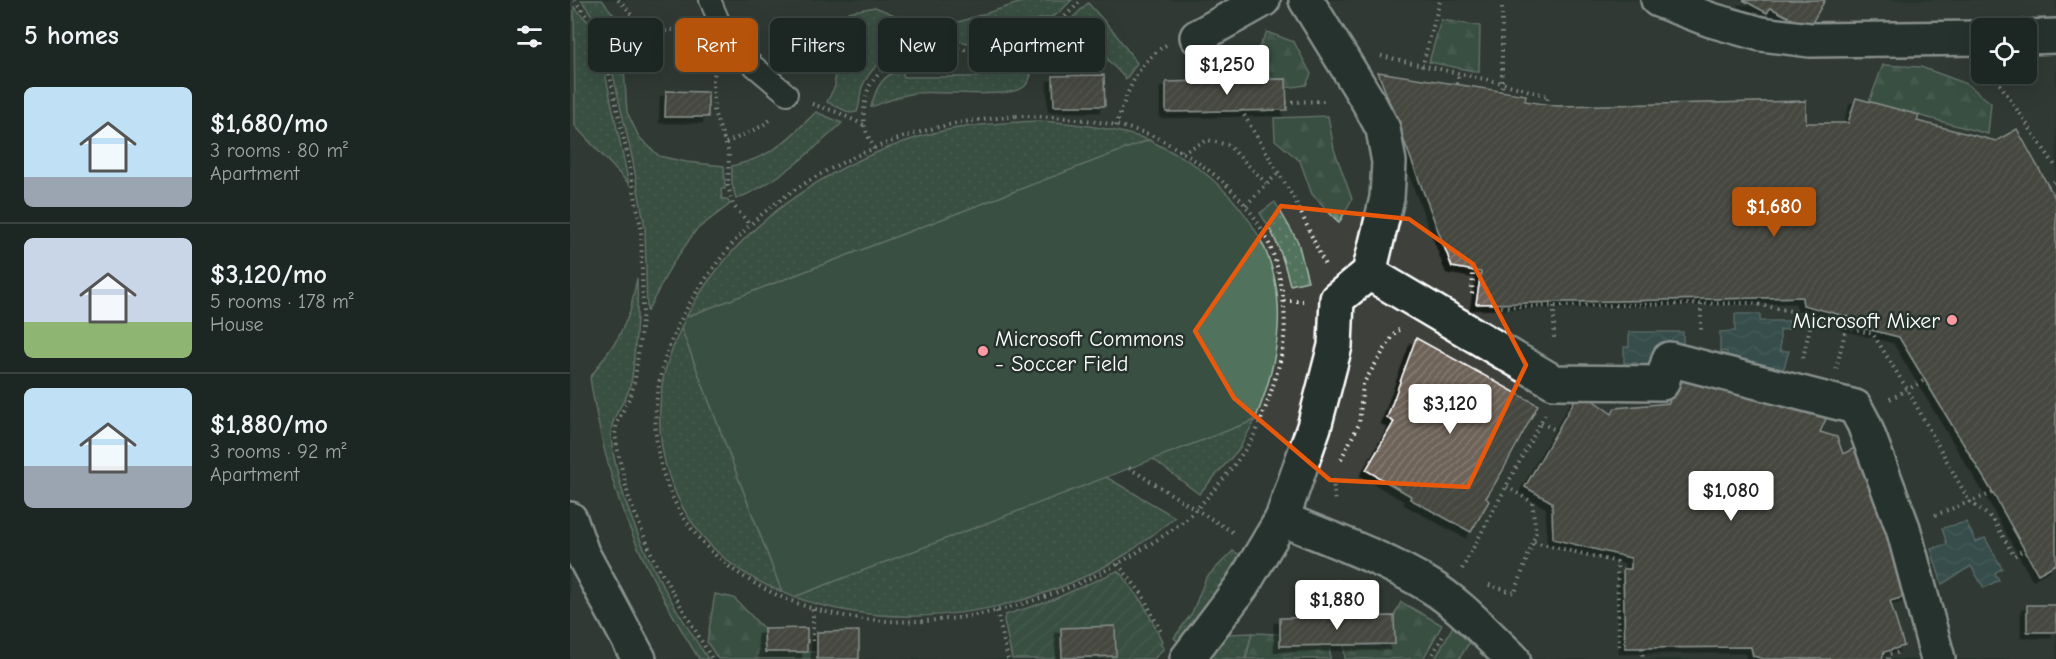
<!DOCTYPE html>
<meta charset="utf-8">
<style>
:root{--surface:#1c2622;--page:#29322f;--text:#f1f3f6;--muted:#a0a5a5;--line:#3a4340;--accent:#b45309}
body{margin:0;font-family:"Comic Neue",sans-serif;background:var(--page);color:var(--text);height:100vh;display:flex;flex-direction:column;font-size:22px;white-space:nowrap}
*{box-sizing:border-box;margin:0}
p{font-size:20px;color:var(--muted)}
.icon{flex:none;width:33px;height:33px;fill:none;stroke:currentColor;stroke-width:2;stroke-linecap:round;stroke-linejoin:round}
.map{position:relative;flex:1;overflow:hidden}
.side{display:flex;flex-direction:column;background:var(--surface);width:570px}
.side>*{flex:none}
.top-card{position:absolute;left:18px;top:18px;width:570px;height:54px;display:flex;gap:12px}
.fabs{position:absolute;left:1401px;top:18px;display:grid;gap:12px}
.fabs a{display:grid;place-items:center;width:66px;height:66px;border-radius:9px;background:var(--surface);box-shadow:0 6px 24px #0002,0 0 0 2px var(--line);font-size:30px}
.price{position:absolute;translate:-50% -51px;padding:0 14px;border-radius:6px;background:#fff;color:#222;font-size:20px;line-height:39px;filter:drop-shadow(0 2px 3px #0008)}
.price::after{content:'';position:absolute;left:50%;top:36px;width:18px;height:14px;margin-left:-9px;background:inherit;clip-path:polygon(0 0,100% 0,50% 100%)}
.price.active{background:var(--accent);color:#fff}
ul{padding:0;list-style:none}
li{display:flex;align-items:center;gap:18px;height:150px;padding:0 24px}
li+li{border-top:2px solid var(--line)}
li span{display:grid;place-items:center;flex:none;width:168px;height:120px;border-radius:9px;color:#555}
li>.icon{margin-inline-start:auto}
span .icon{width:72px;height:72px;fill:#fffc;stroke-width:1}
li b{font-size:26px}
h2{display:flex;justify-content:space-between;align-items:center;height:72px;padding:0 24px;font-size:26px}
.tag{padding:0 21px;border-radius:9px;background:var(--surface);box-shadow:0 6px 24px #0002,0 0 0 2px var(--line);font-size:21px;line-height:54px}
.tag.active{background:var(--accent);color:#fff}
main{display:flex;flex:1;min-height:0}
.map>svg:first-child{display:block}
.built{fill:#3c413a;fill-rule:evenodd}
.grass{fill:url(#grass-dots);stroke:#a8b8ad;stroke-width:1.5}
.forest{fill:url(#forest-firs);stroke:#a8b8ad;stroke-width:1.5}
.garden{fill:url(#garden-furrows);stroke:#a8b8ad;stroke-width:1.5}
.pitch{fill:#51725b;stroke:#a8b8ad;stroke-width:1.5}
.water{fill:url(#water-waves);stroke:#92a8a9;stroke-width:1.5}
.building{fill:url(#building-hatch);stroke:#fff;stroke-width:1.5;filter:url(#shadow)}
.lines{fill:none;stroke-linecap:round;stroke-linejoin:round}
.lane-casing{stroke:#fff;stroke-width:24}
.street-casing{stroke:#fff;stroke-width:38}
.secondary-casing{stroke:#fff;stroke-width:38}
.path{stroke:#fff;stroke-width:4;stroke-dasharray:1.5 4.5;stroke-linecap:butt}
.lane{stroke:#26332d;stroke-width:20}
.street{stroke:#26332d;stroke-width:33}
.secondary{stroke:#26332d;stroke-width:33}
.marked{fill:none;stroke:#e8590c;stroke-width:4.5;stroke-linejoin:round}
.poi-dot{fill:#ff9aa2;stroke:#26332d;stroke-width:2}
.labels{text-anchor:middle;stroke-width:5;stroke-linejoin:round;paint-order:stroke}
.poi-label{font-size:22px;fill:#fff;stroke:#26332d;text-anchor:end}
</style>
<main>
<section class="side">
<h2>5 homes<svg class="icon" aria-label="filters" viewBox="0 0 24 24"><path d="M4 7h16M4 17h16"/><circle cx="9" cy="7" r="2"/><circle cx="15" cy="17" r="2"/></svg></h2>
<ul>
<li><span style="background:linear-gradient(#bfe0f5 75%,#9aa5b1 0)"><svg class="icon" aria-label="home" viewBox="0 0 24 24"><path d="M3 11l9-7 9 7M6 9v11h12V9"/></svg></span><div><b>$1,680/mo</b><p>3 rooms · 80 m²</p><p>Apartment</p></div></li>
<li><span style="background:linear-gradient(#c9d6e8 70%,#8fb573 0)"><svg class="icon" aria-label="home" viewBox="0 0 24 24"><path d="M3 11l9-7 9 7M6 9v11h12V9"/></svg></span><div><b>$3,120/mo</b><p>5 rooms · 178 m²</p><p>House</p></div></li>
<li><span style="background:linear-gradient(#bfe0f5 65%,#9aa5b1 0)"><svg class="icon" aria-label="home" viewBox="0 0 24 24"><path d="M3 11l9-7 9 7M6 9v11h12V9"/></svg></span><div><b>$1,880/mo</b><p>3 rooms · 92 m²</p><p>Apartment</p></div></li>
</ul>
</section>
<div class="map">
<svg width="1486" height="659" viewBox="0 0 1486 659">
<defs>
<pattern id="grass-dots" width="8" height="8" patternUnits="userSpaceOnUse" patternTransform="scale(1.5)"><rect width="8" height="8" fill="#51725b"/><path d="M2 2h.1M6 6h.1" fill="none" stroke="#6b8774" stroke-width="1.8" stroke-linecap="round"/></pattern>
<pattern id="forest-firs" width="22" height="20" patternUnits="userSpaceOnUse" patternTransform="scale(1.5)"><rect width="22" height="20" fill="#51725b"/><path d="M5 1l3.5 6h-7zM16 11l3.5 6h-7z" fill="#6b8774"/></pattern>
<pattern id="garden-furrows" width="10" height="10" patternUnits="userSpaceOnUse" patternTransform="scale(1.5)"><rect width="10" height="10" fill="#51725b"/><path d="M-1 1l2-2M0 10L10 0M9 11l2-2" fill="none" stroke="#6b8774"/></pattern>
<pattern id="water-waves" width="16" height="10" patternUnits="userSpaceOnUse" patternTransform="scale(1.5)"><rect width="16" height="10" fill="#4a6e70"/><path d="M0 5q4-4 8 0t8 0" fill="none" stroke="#658485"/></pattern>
<pattern id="building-hatch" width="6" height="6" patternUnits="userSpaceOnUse" patternTransform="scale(1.5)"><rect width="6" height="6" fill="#6e6359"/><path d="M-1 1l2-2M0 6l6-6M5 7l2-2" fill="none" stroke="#847a72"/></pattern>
<filter id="shadow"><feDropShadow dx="-5.5" dy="5.5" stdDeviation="0" flood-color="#0009"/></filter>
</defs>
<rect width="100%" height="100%" fill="#26332d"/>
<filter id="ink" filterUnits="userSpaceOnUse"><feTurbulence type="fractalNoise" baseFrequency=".0167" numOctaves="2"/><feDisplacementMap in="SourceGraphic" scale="12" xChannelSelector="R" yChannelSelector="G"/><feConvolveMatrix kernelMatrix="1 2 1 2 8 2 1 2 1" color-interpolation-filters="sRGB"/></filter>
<g filter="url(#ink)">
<path class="built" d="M0,0h1486v659h-1486zM1412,28h44v46h-44z"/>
<g class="grass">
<path d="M11,0h21l15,19 6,35 4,58 12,25 20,19 27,6 38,4 1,23h-4l1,10h5l3,5 -34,26 -25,36 -24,46 -2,-85 -13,-70 -29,-126z"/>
<path d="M458,0h44c-6,5 -12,13 -18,16 -21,6 -60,6 -69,30 -15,-2 -31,-7 -46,-7 -28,1 -64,19 -76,46 -4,8 -2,18 -6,27l-7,1 -23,-11 8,-16 -3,-57 16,-17 27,-5 27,11 25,5 25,1z"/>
<path d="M518,3l26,29 23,31 -11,16 -35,-37 -25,-18z"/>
<path d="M4,7l16,17 7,12 32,148 -54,-58z"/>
<path d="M462,51c0,12 2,26 -7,35 -15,14 -87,4 -110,7 -14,2 -30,9 -44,14 6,-22 10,-29 30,-39l3,9h72l20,-7 11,-11 13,-1z"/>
<path d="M246,112l26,11c-32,30 -65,60 -106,76l-4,-15v-18c41,-9 56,-27 84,-54z"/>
<path d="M469,121c37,2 74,7 110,19l-463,177c49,-91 138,-151 236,-181 37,-11 78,-13 117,-15z"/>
<path d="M705,202l23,40 10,39 -18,4c-7,-28 -13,-47 -30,-72z"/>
<path d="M67,278c1,26 0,51 -3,78 -1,12 -1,25 -6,36 -6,15 -17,25 -17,42 0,15 5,31 8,45 17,66 52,124 89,180h-9c-26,-42 -50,-84 -69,-130 -20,-48 -32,-101 -40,-151l28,-40 12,-26z"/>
<path d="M111,328l101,264c-89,-35 -135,-118 -119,-212 3,-18 11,-35 18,-52z"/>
<path d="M685,420l-16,29 -40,45 -46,-35z"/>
<path d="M536,477l69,40c-15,12 -31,25 -47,36 -98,61 -225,82 -334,44z"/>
<path d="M663,551l7,4 -17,29 -42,60 -7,-6 18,-25 14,-35z"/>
<path d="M682,633l-7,26h-36l19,-25z"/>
</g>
<g class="forest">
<path d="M871,20l39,6 -1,46 -50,-10z"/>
<path d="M697,32l27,10 17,32 -5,11 -20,3v-9h-22l-10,-22z"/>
<path d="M1313,65l38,2 46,17 24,19 -3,31 -119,-32z"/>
<path d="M758,116l6,33 18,50 -13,24 -27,-29 -12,-33 -25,-21 -1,-22z"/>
<path d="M145,594l19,4 30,31 1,23h52v7h-99l-11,-17z"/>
<path d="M831,602l41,23 -19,34h-78l-1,-14 51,-1 -1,-28z"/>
<path d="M883,626l16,17 -10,16h-24z"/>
<path d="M682,633l28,1 50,11v14h-84z"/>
</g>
<path class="garden" d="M547,571l4,3 23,31 18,36 -2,3 4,4 -10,11h-142l-8,-39 1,-5 47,-15z"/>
<path class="pitch" d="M579,140c14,8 31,15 44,24 93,68 104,154 62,256l-461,177 -12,-5 -101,-264 5,-11z"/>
<g class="water">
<path d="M1165,314h25v7h29v8l-9,1v21h9l-7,23 -55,-5v-17l-7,-1v-19l15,-1z"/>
<path d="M1059,332h54v21l-24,17h-21l-1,-7h-13v-16h5z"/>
<path d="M1396,522l10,20 9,-4 17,30 -7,5 4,7 -15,8 -13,-22 -29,18 -11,-35 16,-5 -5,-16z"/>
</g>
<g class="building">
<path d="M1173,0h82l-16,28 -36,-19 -3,-1 -3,5z"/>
<path d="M808,72l148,23 -1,6 32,5 249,-5v22h42l8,-25 63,17 -2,6 79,20 21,-12 39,71v364l-18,10 -45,-81 -94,-156 -52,-13 2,-7 -46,-12 -1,-8 -326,7 5,-32 -29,-5z"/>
<path d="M534,75l1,31h-51l-1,-30z"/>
<path d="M716,79l1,31 -121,2v-30z"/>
<path d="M96,91l42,1v25h-43z"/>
<path d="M846,338l122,67 -36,67 -16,26 3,3 -18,31 -61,-33 1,-3 -45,-26 28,-48 -7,-4z"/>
<path d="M1107,368l154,40 -11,24 17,5 6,17 25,-13 43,154 -21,6 14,45 -20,6 -2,7h-118l-11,-3 -2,-9 -126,1 -2,-79h8v-11l-78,-19 -1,-37 -27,-15 55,-96 32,23 3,-6 54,-5z"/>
<rect x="1457" y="605" width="29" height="27"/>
<path d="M824,616l1,28 -115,2v-28z"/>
<path d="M545,626l1,30 -54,2 -1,-30z"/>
<path d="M237,628v24h-42l-1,-23z"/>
<path d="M289,631v28h-42v-27z"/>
</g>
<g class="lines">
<g class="lane-casing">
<path id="lane" d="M140,0l19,45 58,49"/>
</g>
<g class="street-casing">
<g id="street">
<path d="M1088,0l53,20 50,14 49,6 172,-2"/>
<path d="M627,37l66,-37"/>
<path d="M1456,37l30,-1"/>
<path d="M799,273l185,109 108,1 7,-24 186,48 9,17 39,104 35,131"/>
<path d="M712,519c49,20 102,39 148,67 31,19 57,49 83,73"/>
<path d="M617,659l55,-73 40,-67 32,-92 21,-81 2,-47 32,-26 18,-75 2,-36 -6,-33 -15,-28 -62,-101"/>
</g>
</g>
<g class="secondary-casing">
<path id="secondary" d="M0,519l12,34 57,106"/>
</g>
<g class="path">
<path d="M4,0l26,32 28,126 13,70 2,84 -8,67 -4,16 -14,27 -2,12 4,23 10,42 25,61 58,99"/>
<path d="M48,0c8,6 12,14 19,22 15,16 36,8 53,2"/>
<path d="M932,8v83"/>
<path d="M811,56l121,27 46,13 -1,8"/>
<path d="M852,67l18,-66"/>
<path d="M146,68l-3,12 1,32 15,41 -1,33 5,19 17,20"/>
<path d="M1423,74l63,93"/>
<path d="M887,84l2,-9"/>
<path d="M716,102l42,-1"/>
<path d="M242,104l25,8 27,13"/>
<path d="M671,110l55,92 29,63"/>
<path d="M446,116c43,0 91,4 132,18 14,5 27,14 40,22 58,37 91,82 96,152 3,35 -4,55 -14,87 -5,14 -10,29 -17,42 -15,26 -46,63 -68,83 -16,13 -35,24 -52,35 -112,68 -268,96 -384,25 -39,-23 -69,-58 -84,-101 -23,-67 -2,-139 37,-195 14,-20 28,-39 45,-56 48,-48 132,-88 197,-102 24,-6 48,-7 72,-10z"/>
<path d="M546,126c10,-31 20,-63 50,-81"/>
<path d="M156,143l36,-17 11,-8"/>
<path d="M304,149c-3,-8 -9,-17 -10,-26 -1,-10 1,-25 5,-36 10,-21 50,-42 73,-41 24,1 48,15 72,7 27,-8 48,-35 68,-53"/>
<path d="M612,152l26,-12 20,5 39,39"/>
<path d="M1478,186l8,-5"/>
<path d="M676,205l33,-33"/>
<path d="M902,294l1,-23"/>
<path d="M714,301h19"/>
<path d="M980,302l4,4v36"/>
<path d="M1131,304v30"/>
<path d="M925,307l256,-4 40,8 82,23 34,55 62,112 24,18 21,37 11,-7"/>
<path d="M1233,358l9,-40"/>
<path d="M1266,369l10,-41"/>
<path d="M1320,399l35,-19"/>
<path d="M971,423l17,8"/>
<path d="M771,459l18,-35 4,-40 33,-53 3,-1"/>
<path d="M559,468l105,65"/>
<path d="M763,480l2,23"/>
<path d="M1365,515l58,-22"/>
<path d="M964,542l83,20 2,85"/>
<path d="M548,564l24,30 20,40"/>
<path d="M892,569l83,-155"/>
<path d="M767,579l1,38"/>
<path d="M919,585l26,8 21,-60 -4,-31 -25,-15"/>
<path d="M427,611l11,48"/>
<path d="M237,641h6v-32"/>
<path d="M1072,648l1,11"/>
<path d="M860,659l13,-23"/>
<path d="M1318,659l1,-5 12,-2"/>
</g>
<use href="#lane" class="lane"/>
<use href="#street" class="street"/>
<use href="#secondary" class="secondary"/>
</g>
</g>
<path d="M0 0H1486V659H0ZM711,206l128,13 64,45 53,101 -58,122 -138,-7 -96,-82 -39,-67z" fill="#26332d" fill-opacity=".55" fill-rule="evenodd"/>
<path class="marked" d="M711,206l128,13 64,45 53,101 -58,122 -138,-7 -96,-82 -39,-67z"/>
<g class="poi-dot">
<circle cx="1382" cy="320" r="6"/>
<circle cx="413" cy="351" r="6"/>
</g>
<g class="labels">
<g class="poi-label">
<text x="1370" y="328">Microsoft Mixer</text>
<text x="425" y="346" text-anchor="start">Microsoft Commons<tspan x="425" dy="25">- Soccer Field</tspan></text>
</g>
</g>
</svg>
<div class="fabs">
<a><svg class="icon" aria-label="locate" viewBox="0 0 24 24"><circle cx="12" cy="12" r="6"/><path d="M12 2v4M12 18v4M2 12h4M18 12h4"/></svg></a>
</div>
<b class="price" style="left:657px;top:96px">$1,250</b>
<b class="price active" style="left:1204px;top:238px">$1,680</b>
<b class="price" style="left:880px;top:435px">$3,120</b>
<b class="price" style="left:1161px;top:522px">$1,080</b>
<b class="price" style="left:767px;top:631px">$1,880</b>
<div class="top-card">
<a class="tag">Buy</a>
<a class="tag active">Rent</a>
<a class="tag">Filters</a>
<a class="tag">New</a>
<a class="tag">Apartment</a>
</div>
</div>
</main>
